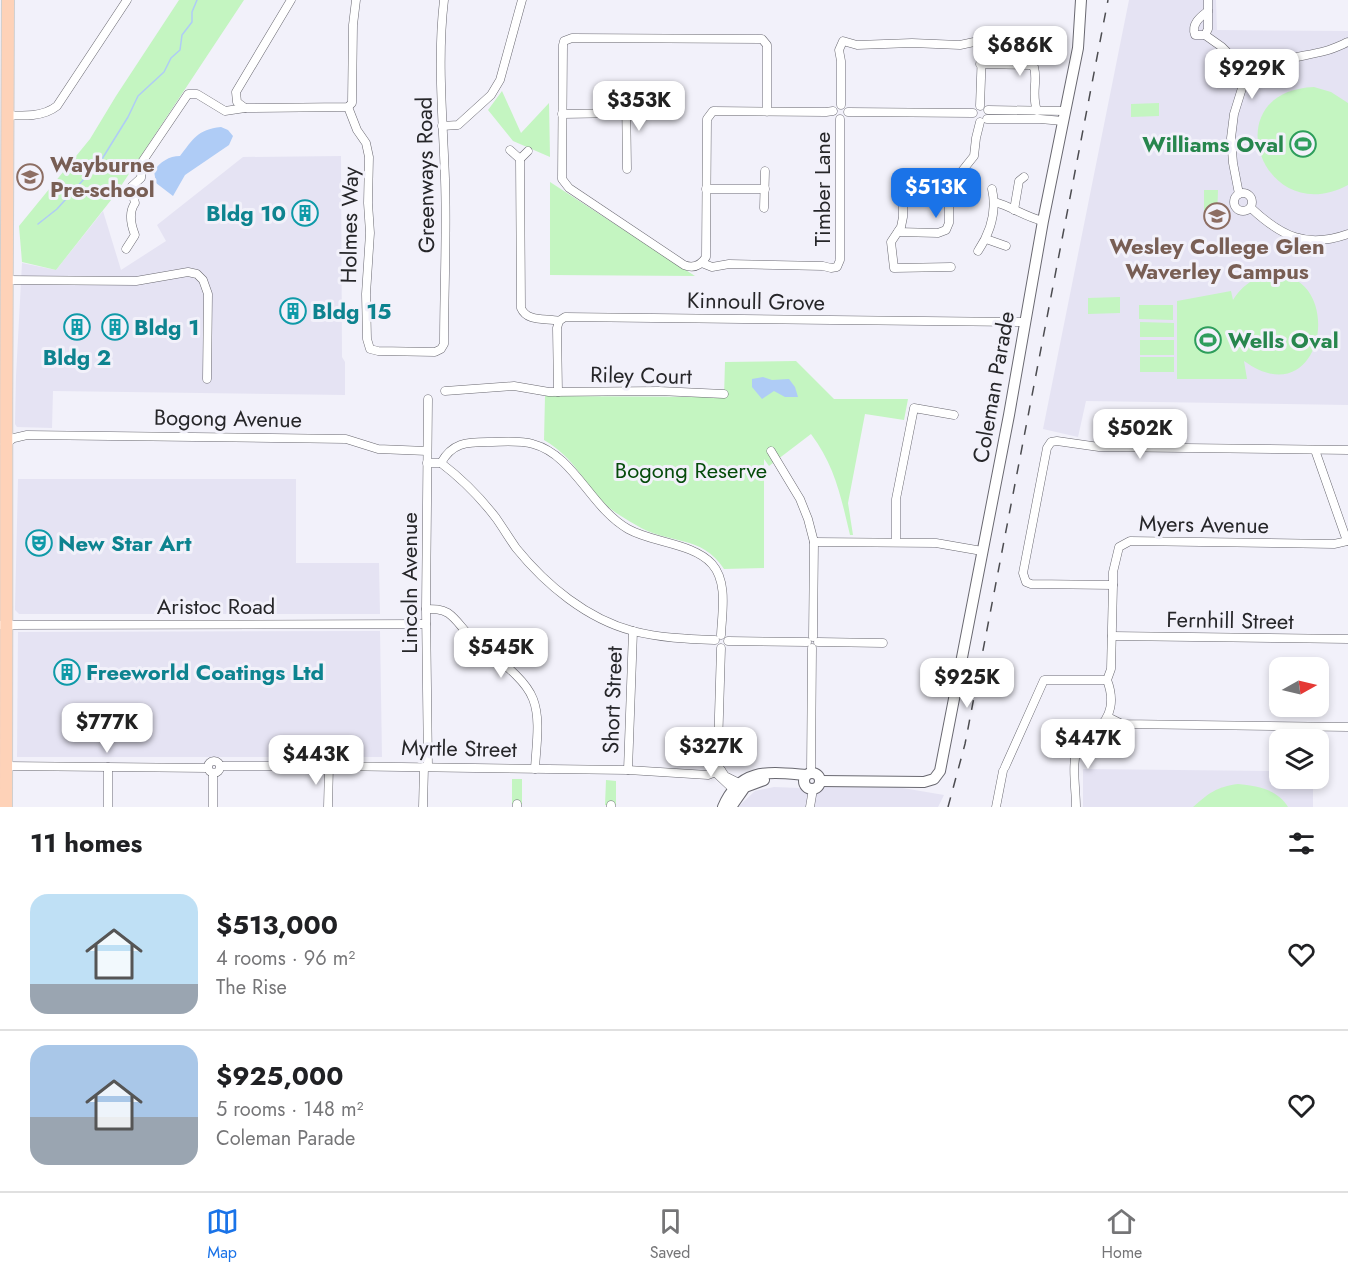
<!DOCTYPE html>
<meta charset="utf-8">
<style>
:root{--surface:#fff;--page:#f2f2f2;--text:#202124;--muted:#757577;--line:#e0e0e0;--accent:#1a73e8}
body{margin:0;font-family:Jost,sans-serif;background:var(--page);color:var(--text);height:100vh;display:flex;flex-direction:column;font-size:22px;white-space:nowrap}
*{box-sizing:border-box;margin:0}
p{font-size:20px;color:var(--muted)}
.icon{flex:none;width:33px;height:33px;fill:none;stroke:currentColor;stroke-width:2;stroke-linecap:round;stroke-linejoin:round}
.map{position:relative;height:807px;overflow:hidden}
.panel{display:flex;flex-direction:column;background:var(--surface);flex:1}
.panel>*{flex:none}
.needle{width:39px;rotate:82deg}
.buttons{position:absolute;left:1269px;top:657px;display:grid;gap:12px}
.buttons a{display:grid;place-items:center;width:60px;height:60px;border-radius:12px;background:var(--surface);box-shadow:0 3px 9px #0003;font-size:30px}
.price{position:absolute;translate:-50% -51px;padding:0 14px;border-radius:12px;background:#fff;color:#222;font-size:20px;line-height:39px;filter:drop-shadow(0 2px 3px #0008)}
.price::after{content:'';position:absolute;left:50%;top:36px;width:18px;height:14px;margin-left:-9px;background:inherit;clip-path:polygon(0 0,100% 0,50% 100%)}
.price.active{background:var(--accent);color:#fff}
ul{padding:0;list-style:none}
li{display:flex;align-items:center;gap:18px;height:150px;padding:0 30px}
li+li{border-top:2px solid var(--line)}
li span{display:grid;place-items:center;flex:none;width:168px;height:120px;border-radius:18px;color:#555}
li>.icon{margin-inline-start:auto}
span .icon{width:72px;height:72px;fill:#fffc;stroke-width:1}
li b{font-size:26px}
h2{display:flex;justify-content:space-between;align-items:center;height:72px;padding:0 30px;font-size:26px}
.dock{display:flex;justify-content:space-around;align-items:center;height:84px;border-top:2px solid var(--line);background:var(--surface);font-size:16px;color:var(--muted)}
.dock a{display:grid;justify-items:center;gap:3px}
.dock .active{color:var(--accent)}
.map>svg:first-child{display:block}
.built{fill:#e5e3f3}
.green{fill:#c4f5c1}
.water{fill:#afccf6}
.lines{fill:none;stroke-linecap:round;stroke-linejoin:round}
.stream{stroke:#afccf6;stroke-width:1.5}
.street-casing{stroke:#696870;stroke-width:9}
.secondary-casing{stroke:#696870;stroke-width:12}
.primary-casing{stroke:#cfcfd0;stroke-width:14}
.street{stroke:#fff;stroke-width:8}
.secondary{stroke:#fff;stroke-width:10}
.primary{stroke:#fed2b8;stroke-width:12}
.rail{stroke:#4c4c50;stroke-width:1.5;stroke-dasharray:10 10;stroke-linecap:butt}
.labels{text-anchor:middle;stroke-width:6;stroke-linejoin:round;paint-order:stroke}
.leisure-label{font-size:22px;font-weight:bold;fill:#27864d;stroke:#f2f1fa;text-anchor:end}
.education-label{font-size:22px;font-weight:bold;fill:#785e54;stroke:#f2f1fa;text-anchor:start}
.street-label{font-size:22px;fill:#262629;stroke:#f2f1fa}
.culture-label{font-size:22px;font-weight:bold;fill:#0d838f;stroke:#f2f1fa;text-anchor:start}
.park-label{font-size:22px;fill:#054b0b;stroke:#f2f1fa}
</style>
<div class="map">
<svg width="1348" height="807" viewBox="0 0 1348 807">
<rect width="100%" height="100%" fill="#f2f1fa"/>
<g class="built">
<path d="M1129,0h87l1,30 131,1v374l-262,-4 -8,36 -35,-8z"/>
<path d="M341,156l1,201 3,5v33l-292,-4 -1,37 -35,-1 -2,-3 1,-48 6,-113 34,7 47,-59 18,59 45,-29 -9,-16 86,-68z"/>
<path d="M18,479h278v84h83l1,51h-361l-4,-4z"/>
<path d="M380,631l2,126h-365l1,-125z"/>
<path d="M1083,769l196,2 1,7 33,1v28h-230z"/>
<path d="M841,785l50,1 53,9 -6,12h-200l17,-16 19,-4 26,1z"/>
</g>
<g class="green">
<path d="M179,0h65l-129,195 -59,75 -34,-8 -3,-36 71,-87 26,-43z"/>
<path d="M1314,87l17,5 17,11v82c-86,46 -135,-94 -34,-98z"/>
<path d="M502,91l19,42 28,-30 1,54 -37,-16 -25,-31z"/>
<path d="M1159,103v13l-28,1v-13z"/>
<path d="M550,182l145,94 -145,-1z"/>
<path d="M1204,190h14l-1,29h-13z"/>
<path d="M1274,274c74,2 49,144 -30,87l3,18h-70v-78l54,-10 2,9c11,-17 23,-23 41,-26z"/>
<path d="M1120,297v16l-32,1v-16z"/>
<path d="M1139,305h34v15l-34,-1z"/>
<path d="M1140,322l34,1v14h-34z"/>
<rect x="1140" y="340" width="34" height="15"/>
<rect x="1140" y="357" width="34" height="15"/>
<path d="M796,361l38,38h74l-4,21 -39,-6 -17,89 5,32h-3c-9,-38 -15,-69 -39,-101l-42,32 -5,-7v109l-40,1c-22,-35 -56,-24 -88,-44 -10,-6 -23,-13 -31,-21 -24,-24 -29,-45 -61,-64l1,-44 179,1 1,-35z"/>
<rect x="512" y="779" width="10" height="25"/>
<path d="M606,780l10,1v24h-11z"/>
<path d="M1238,784c19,2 39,5 50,23h-95c16,-14 23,-20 45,-23z"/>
</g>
<g class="water">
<path d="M221,127l7,3 5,6 -4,9 -44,30 -12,21 -17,-13 -2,-12c6,-9 15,-15 26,-15 14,-18 17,-26 41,-29z"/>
<path d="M763,377l9,3 17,-1 6,8 3,10h-13l-11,-6 -12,8 -10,-12v-8z"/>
</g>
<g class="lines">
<path class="stream" d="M38,224l19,-15 45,-50 26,-42 10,-21 26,-24 7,-14 9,-8 2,-15 10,-13v-10l5,-12"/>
<g class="street-casing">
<g id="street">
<path d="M291,0l-55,92 1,10 8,6 103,-1 4,-4 1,-78 3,-25"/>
<path d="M1208,11c-8,6 -17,13 -13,24h10l17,12 11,11 7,12 3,15 -9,29 -3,24 2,25 6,31"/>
<path d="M1205,35l3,-6v-29"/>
<path d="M980,64l50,1 4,2c4,15 -3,26 3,44"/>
<path d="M1243,85c22,-27 51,-26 82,-34 8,-2 16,-6 23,-9"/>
<path d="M626,95l1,74"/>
<path d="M841,105v-44l-2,-11 4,-9 14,4 55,-2 48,2 14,-3 7,4 1,4 -2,56"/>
<path d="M348,107l9,23 9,13 3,14 -1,46 2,30 -4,61 1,45 3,10 8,2 57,1 6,-3 3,-5c0,-55 3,-110 1,-165 -2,-59 -8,-120 -1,-179"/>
<path d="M988,110l77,1"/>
<path d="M767,112v-67l-5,-6 -190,-1 -8,3 -1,4 -1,134 7,9 115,77c10,4 17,0 22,-8l1,-138 6,-8 113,1 7,-1"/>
<path d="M848,112l125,1"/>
<path d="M562,114l64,-1"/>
<path d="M7,115c17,1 36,2 50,-9l70,-106"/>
<path d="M987,119h53l23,2"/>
<path d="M442,126l16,-1 33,-30 9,-15 22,-80"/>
<path d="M510,150l10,9 8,-8"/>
<path d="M520,159l1,149c6,14 24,10 38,13"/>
<path d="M706,189h59"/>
<circle cx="1243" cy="202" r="9"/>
<path d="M995,202c17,5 31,15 48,19"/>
<path d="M764,208l1,-37"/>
<path d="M1251,208c30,28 55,41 97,26"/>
<path d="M1014,210l5,-29 5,-4"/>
<path d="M898,232l40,1 8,-3 3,-7v-43"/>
<path d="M986,239l20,7"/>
<path d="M126,249l9,-14c-4,-10 -7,-22 0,-32l-4,-16 10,-9 1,-16 46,-68h9l28,17 20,-3"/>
<path d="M978,251c12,-18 19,-40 14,-62"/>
<path d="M702,263l10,4 17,-3 94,2 8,2 6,-1 3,-7v-141"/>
<path d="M951,267l-57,1 -3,-26 10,-15 2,-10v-33l2,-3 5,-2 39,1 9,-4 16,-20 2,-18 4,-16"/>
<path d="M7,280l129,1 52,-9 9,2 6,6 5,14 -1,85"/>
<path d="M445,391l69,-5 35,6 110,-1 65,3"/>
<path d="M558,392l-1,-64 2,-7 6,-4 459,5"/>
<path d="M428,399l-2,210 2,158"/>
<path d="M5,444l9,-6 13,-3 319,4 32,10 49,2"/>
<path d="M1315,450l32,91"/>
<path d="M1348,450l-249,-3 -42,-6 -6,1 -4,6 -24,125 3,9 5,2 82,1v-13l6,-25 11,-6 204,3 14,-3"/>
<path d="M771,451l29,48 8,20 6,23 -1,95"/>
<path d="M427,463h14c11,-20 25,-21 47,-21 14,0 32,-2 45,2 41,11 57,63 95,85 25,14 65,14 84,35 16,18 10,48 9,71"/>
<path d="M441,463c21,16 39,34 55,55 7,10 13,20 20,30 30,37 71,71 117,83 27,7 55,8 82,9"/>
<path d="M896,541v-42l18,-91 40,7"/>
<path d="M814,542l122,1 46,8"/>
<path d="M426,609c9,0 15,0 22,4 9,6 15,17 23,24 19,18 53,38 62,62 8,20 3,48 2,70"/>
<path d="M0,625l426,-1"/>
<path d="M1112,636l236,3"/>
<path d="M728,641l79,1"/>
<path d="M818,642l65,1"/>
<path d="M721,648l-3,100 -3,19 2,7 16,15"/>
<path d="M1108,717l14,7 226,3"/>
<circle cx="214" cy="767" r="6"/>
<path d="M6,766l202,2"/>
<path d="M220,766h109l299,4 80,5 13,-5"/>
<path d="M1005,767l39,-87h63"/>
<path d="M628,770l5,-139"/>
<path d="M721,770l4,6 14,7"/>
<path d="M811,772l1,-124"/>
<path d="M213,774v33"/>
<path d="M517,804v3"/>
<path d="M108,807v-40"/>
<path d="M328,807l1,-41"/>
<path d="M423,807l1,-40"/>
<path d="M611,807v-2"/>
<path d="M810,807l3,-18"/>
<path d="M996,807l7,-36"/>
<path d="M1076,807c0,-19 -5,-43 2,-61 4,-8 10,-11 17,-16 18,-12 19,-32 12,-50l4,-11 2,-84"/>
</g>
</g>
<g class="secondary-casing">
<g id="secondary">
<circle cx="812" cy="781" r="8"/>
<path d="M820,781l104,1 10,-3 6,-8 69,-356 34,-194 35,-173 3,-48"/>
<path d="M723,807c17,-40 46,-35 83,-32"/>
<path d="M731,807l14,-20 19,-7"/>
</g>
</g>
<g class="primary-casing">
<path id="primary" d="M6,807c1,-269 -1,-538 2,-807"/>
</g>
<use href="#street" class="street"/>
<use href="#secondary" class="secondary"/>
<use href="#primary" class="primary"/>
<path class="rail" d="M948,807l17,-63 143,-744"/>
</g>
<defs>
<g id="stadium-ring" transform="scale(1.35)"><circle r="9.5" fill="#f2f1fa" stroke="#2e9e5b" stroke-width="1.5"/><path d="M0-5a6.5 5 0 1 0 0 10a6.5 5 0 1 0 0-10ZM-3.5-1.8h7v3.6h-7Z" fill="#2e9e5b"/></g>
<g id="school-ring" transform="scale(1.35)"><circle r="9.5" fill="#f2f1fa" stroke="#8d6e63" stroke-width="1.5"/><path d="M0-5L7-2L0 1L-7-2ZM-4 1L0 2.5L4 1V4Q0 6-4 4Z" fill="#8d6e63"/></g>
<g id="building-ring" transform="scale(1.35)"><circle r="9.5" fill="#f2f1fa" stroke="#0f9aa8" stroke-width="1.5"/><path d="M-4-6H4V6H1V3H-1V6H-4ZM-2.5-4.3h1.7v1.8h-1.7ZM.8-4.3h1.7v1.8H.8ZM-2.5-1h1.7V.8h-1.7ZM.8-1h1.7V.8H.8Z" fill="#0f9aa8"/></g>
<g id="theatre-ring" transform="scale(1.35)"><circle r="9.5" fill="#f2f1fa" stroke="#0f9aa8" stroke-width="1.5"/><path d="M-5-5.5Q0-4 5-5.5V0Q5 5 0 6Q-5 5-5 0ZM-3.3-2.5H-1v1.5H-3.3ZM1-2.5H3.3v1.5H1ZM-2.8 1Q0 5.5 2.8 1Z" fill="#0f9aa8"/></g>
</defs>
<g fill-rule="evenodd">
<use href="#stadium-ring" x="1303" y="144"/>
<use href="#school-ring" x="30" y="177"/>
<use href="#building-ring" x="305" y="213"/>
<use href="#school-ring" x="1217" y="216"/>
<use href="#building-ring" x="293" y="311"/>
<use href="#building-ring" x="77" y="327"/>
<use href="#building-ring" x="115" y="327"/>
<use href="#stadium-ring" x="1208" y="340"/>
<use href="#theatre-ring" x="39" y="543"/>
<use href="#building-ring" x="67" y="672"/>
</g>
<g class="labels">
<g class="leisure-label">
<text x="1284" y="152">Williams Oval</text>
<text x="1228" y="348" text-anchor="start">Wells Oval</text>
</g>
<g class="education-label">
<text x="50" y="172">Wayburne<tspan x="50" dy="25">Pre-school</tspan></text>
<text x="1217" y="254" text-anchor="middle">Wesley College Glen<tspan x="1217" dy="25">Waverley Campus</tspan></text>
</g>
<g class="street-label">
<text transform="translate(425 175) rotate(-91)" y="8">Greenways Road</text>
<text transform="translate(822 189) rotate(-90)" y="8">Timber Lane</text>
<text transform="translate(349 225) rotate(-89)" y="8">Holmes Way</text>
<text transform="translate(756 301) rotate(1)" y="8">Kinnoull Grove</text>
<text transform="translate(641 375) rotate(1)" y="8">Riley Court</text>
<text transform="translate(993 387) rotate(-80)" y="8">Coleman Parade</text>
<text transform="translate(228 418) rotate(1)" y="8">Bogong Avenue</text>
<text transform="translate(1204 524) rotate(1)" y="8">Myers Avenue</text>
<text transform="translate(409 583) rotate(-90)" y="8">Lincoln Avenue</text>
<text x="216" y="614">Aristoc Road</text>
<text transform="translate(1230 620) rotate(1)" y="8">Fernhill Street</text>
<text transform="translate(612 700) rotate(-88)" y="8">Short Street</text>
<text transform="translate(459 748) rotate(1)" y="8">Myrtle Street</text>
</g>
<g class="culture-label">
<text x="286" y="221" text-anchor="end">Bldg 10</text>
<text x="312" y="319">Bldg 15</text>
<text x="134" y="335">Bldg 1</text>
<text x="77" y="365" text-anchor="middle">Bldg 2</text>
<text x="58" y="551">New Star Art</text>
<text x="86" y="680">Freeworld Coatings Ltd</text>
</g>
<g class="park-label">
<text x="691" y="478">Bogong Reserve</text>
</g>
</g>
</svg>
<div class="buttons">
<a><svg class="needle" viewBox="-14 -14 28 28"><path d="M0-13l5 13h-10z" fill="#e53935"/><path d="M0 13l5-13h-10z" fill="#757577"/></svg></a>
<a><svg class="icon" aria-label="layers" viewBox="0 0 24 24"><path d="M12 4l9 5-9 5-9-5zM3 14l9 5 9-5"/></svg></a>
</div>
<b class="price" style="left:1020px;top:77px">$686K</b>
<b class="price" style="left:1252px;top:100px">$929K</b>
<b class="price" style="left:639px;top:132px">$353K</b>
<b class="price active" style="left:936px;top:219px">$513K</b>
<b class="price" style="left:1140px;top:460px">$502K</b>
<b class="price" style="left:501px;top:679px">$545K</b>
<b class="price" style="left:967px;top:709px">$925K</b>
<b class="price" style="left:107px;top:754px">$777K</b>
<b class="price" style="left:1088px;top:770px">$447K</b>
<b class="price" style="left:711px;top:778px">$327K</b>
<b class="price" style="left:316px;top:786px">$443K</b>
</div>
<section class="panel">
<h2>11 homes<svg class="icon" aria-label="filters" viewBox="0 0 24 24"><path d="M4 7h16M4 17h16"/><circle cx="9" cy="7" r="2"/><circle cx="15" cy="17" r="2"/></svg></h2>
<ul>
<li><span style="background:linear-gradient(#bfe0f5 75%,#9aa5b1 0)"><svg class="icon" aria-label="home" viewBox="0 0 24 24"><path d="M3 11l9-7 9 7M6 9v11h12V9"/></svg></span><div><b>$513,000</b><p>4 rooms · 96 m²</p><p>The Rise</p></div><svg class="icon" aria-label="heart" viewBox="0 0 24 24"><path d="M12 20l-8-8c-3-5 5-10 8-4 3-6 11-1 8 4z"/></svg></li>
<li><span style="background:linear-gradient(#a9c7e8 60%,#9aa5b1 0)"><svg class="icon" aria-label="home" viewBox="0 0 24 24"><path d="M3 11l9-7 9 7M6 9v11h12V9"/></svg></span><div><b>$925,000</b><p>5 rooms · 148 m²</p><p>Coleman Parade</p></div><svg class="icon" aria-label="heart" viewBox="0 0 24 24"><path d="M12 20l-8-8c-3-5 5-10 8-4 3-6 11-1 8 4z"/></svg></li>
</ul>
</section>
<nav class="dock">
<a class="active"><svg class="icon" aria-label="map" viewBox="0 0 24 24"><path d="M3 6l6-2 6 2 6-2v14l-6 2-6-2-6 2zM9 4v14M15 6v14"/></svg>Map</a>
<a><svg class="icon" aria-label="saved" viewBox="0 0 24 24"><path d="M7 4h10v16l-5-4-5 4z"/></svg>Saved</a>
<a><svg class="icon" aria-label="home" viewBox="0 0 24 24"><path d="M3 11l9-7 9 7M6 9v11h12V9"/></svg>Home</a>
</nav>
